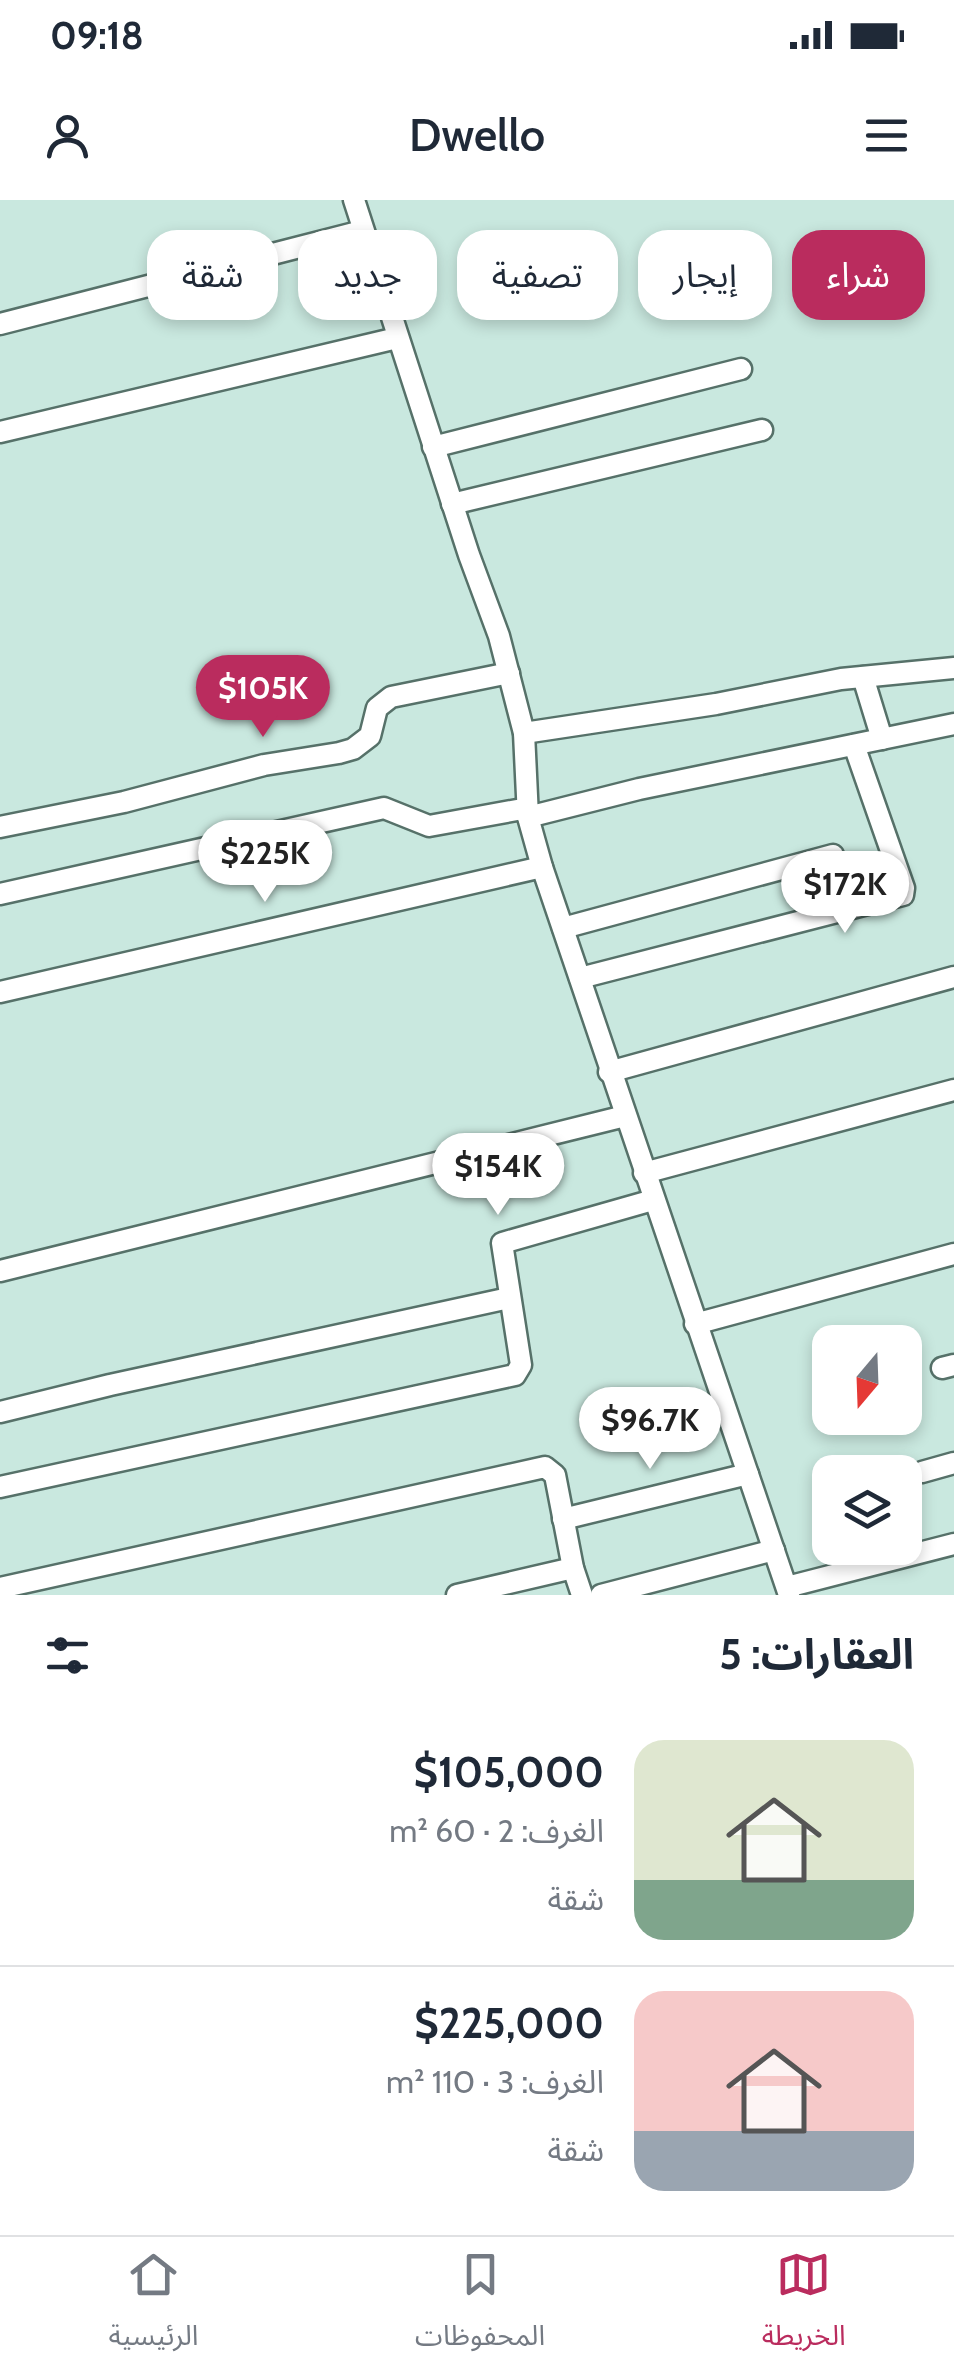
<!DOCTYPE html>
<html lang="ar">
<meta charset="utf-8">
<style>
:root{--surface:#fff;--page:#f6f6f7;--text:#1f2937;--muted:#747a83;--line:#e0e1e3;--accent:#ba2c5e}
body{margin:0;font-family:Cabin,"Noto Sans Arabic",sans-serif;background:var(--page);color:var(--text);direction:rtl;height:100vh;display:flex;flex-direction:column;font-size:38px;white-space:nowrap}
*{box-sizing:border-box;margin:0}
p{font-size:32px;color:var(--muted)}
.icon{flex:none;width:55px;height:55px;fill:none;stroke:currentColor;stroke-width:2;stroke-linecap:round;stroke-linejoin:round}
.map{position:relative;height:1395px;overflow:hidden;direction:ltr}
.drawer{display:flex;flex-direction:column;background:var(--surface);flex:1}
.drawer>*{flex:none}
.top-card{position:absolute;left:30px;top:30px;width:895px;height:90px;direction:rtl;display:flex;gap:20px}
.needle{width:65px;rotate:199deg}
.buttons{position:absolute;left:812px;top:1125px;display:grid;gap:20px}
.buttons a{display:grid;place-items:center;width:110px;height:110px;border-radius:20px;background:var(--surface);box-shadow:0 5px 15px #0003;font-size:50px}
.price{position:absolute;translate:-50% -85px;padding:0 22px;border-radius:35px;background:#fff;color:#222;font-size:32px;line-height:65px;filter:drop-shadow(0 2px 5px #0008)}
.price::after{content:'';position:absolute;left:50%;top:60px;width:30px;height:22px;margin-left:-15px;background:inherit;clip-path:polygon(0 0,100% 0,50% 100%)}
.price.current{background:var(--accent);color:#fff}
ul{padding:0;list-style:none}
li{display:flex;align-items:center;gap:30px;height:250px;padding:0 40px}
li+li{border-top:2px solid var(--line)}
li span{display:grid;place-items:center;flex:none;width:280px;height:200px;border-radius:30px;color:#555}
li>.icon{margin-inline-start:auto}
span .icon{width:120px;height:120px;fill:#fffc;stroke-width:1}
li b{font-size:42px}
h2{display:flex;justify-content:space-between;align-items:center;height:120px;padding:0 40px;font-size:42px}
.chip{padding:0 35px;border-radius:30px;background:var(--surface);box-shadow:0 5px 15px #0003;font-size:35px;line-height:90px}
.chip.current{background:var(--accent);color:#fff}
.status{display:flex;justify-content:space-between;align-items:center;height:70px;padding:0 50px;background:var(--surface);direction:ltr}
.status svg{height:28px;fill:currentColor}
header{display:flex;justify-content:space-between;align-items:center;height:130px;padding:0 40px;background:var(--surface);font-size:45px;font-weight:600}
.tabs{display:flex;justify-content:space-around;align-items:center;height:140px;border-top:2px solid var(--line);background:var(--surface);font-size:28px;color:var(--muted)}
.tabs a{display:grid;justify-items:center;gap:5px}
.tabs .current{color:var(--accent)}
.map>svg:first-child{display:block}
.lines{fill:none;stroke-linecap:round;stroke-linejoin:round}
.minor-casing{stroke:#567169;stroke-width:25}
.minor{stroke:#fff;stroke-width:20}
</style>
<div class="status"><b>09:18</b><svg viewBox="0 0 49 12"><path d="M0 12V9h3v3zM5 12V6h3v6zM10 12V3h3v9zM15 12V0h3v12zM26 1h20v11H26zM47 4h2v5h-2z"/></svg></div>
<header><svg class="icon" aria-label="menu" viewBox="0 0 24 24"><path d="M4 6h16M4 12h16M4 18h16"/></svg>Dwello<svg class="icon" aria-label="person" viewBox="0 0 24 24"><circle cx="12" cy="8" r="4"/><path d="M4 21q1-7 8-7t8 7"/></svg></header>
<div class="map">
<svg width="954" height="1395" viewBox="0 0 954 1395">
<rect width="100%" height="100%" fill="#c9e8df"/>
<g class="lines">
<g class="minor-casing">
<g id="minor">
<path d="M354,0l115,355 30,81 25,97 4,84 14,50 247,728"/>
<path d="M0,124l362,-93"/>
<path d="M0,232l397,-94"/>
<path d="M433,247l308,-78"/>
<path d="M452,304l310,-74"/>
<path d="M863,477l19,62"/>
<path d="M524,533l192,-29 125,-25 113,-11"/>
<path d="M528,617l111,-28 315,-65"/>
<path d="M0,627l124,-25 140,-37 75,-12 14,-4 17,-13 7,-28 14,-11 118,-24"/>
<path d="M0,694l384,-86 45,18 99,-18"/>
<path d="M563,728l270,-73"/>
<path d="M580,778l323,-83 1,-7 -50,-143"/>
<path d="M0,792l542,-125"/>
<path d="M609,872l345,-95"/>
<path d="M644,973l310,-83"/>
<path d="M0,1071l625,-155"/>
<path d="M695,1124l259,-70"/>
<path d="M942,1168l12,-3"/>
<path d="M0,1212l110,-27 399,-87"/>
<path d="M922,1272l32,-9"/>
<path d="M0,1287l515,-112 6,-10 -19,-122 151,-43"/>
<path d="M563,1319l185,-45"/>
<path d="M787,1387l167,-43"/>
<path d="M0,1388l545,-121 10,8 18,93 9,27"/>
<path d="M457,1395l116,-27"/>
<path d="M601,1395l173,-45"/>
</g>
</g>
<use href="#minor" class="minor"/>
</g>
</svg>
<div class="buttons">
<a><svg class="needle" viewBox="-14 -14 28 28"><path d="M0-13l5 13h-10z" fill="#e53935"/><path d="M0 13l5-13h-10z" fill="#747a83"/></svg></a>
<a><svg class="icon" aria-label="layers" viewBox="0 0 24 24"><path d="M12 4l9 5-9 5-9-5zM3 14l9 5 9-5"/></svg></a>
</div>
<b class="price current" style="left:263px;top:540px">$105K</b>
<b class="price" style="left:265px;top:705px">$225K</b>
<b class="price" style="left:845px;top:736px">$172K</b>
<b class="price" style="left:498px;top:1018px">$154K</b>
<b class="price" style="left:650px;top:1272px">$96.7K</b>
<div class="top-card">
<a class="chip current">شراء</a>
<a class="chip">إيجار</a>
<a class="chip">تصفية</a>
<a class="chip">جديد</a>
<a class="chip">شقة</a>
</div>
</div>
<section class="drawer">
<h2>العقارات: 5<svg class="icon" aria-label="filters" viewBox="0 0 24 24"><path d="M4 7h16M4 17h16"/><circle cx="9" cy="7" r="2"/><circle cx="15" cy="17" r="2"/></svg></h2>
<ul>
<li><span style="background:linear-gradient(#dfe7d0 70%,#7fa58c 0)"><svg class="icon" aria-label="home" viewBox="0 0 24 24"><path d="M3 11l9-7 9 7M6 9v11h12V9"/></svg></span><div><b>$105,000</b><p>الغرف: 2 · 60 m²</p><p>شقة</p></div></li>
<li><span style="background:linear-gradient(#f6c9c9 70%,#9aa5b1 0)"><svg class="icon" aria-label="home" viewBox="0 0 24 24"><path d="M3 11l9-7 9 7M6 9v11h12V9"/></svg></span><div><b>$225,000</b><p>الغرف: 3 · 110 m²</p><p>شقة</p></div></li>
</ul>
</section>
<nav class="tabs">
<a class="current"><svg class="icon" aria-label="map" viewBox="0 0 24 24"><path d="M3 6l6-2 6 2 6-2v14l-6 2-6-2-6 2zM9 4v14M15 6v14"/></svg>الخريطة</a>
<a><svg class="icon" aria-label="saved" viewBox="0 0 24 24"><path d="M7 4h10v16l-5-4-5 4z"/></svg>المحفوظات</a>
<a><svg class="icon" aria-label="home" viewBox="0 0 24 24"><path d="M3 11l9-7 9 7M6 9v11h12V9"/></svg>الرئيسية</a>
</nav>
